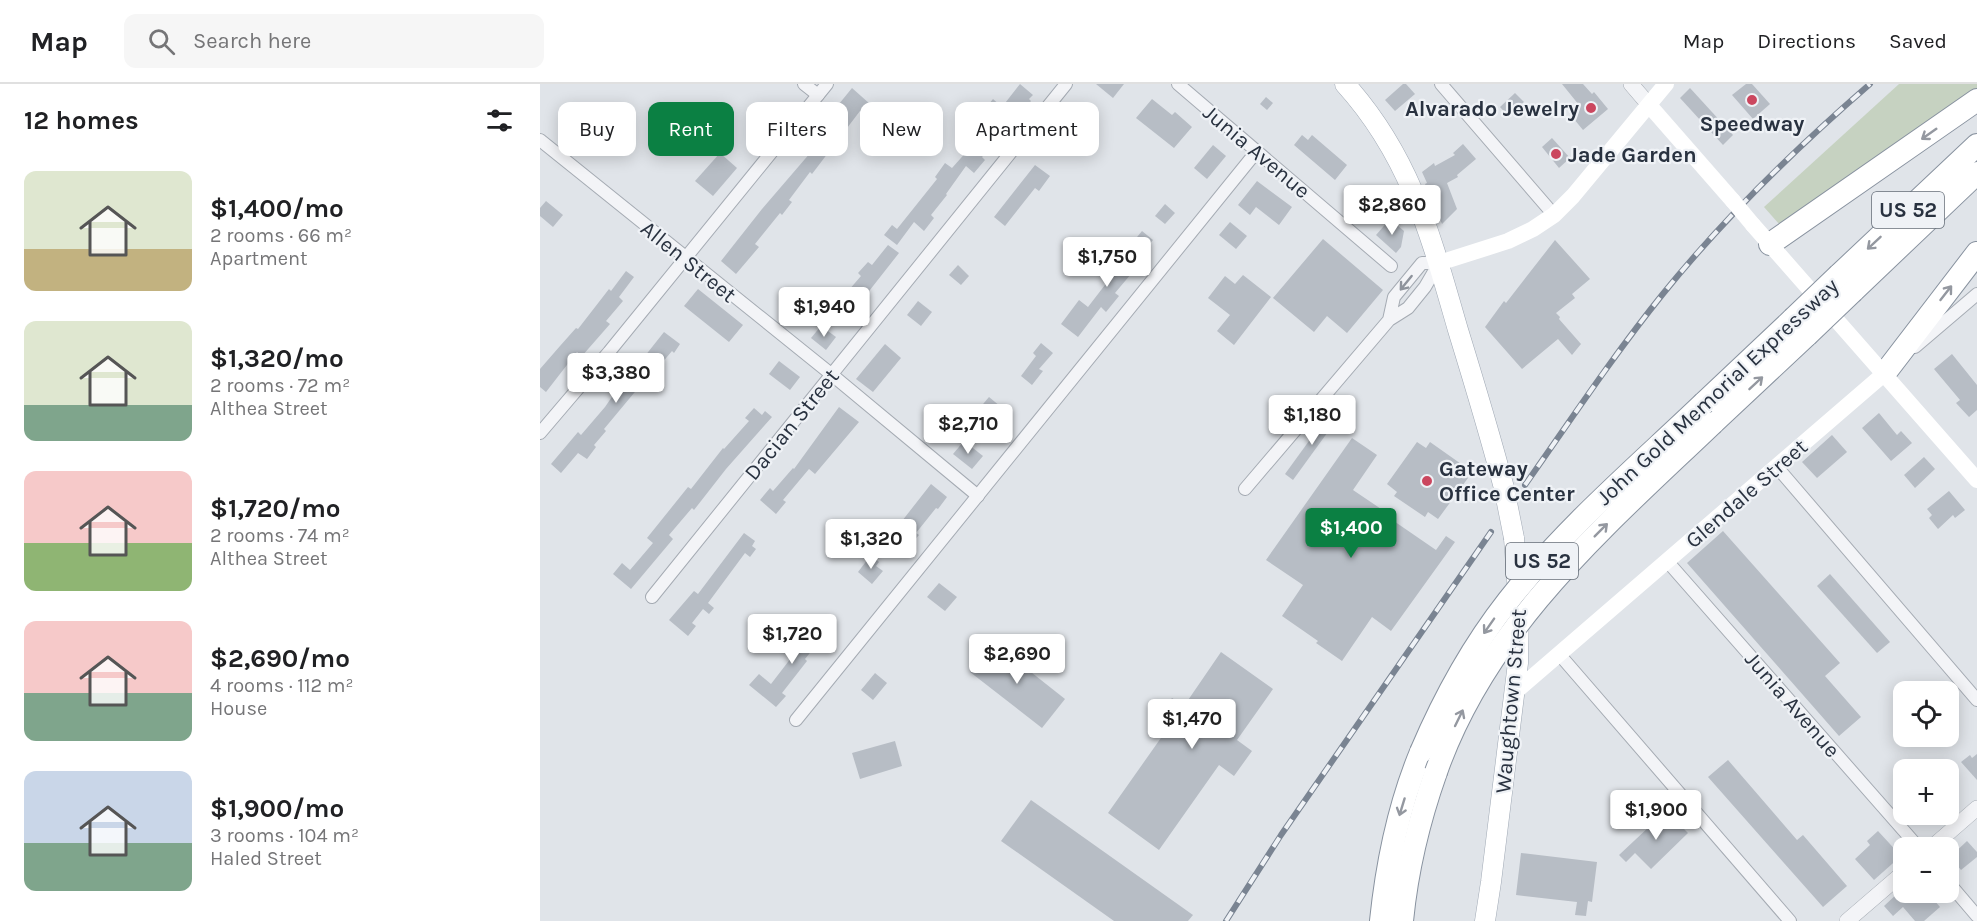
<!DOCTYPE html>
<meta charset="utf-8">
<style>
:root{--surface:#fff;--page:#f6f6f6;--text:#202124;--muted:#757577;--line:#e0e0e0;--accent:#0b8043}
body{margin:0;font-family:Karla,sans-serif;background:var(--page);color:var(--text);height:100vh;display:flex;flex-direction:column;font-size:22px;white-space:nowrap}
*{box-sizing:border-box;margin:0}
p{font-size:20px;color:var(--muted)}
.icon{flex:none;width:33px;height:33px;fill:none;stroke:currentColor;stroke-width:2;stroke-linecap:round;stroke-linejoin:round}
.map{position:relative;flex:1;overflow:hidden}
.drawer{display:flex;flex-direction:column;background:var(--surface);width:540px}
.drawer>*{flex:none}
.guide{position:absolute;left:18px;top:18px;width:570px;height:54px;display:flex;gap:12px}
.buttons{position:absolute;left:1353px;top:597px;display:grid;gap:12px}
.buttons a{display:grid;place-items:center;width:66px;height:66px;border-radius:12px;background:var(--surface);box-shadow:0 3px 15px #0003;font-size:30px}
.price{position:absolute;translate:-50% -51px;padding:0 14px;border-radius:6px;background:#fff;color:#222;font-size:20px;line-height:39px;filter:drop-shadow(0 2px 3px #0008)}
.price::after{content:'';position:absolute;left:50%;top:36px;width:18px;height:14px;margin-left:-9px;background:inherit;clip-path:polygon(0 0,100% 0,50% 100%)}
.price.current{background:var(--accent);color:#fff}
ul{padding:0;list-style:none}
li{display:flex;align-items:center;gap:18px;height:150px;padding:0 24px}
li span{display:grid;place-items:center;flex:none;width:168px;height:120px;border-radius:12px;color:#555}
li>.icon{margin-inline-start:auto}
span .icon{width:72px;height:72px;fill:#fffc;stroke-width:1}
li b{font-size:26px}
h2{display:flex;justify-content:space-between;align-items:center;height:72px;padding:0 24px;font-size:26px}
.chip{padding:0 21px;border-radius:12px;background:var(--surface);box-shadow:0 3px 15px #0003;font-size:21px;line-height:54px}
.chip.current{background:var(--accent);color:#fff}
header{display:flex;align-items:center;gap:36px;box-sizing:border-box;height:84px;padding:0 30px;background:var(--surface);border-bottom:2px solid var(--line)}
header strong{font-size:28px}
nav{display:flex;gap:33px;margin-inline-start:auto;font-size:21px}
.search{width:420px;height:54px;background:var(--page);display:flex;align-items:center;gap:15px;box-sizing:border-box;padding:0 21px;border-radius:12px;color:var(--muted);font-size:22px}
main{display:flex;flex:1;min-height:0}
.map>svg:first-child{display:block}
.green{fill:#c6d2c1}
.building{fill:#b7bdc5}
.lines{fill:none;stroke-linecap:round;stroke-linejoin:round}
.minor-casing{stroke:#a5abb3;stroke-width:14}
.tertiary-casing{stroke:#a5abb3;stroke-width:16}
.primary-casing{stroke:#9fa8b4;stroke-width:21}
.motorway-casing{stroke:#88929f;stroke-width:24}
.minor{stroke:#f3f4f7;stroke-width:12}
.tertiary{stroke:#f3f4f7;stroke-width:15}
.secondary{stroke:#fff;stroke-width:16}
.primary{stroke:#fff;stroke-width:20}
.motorway{stroke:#fff;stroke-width:22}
.rail-casing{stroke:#7a8492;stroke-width:6}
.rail{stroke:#eff2f6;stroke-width:4;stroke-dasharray:11;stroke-linecap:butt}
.primary-bridge-casing{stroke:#9fa8b4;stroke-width:21;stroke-linecap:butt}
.motorway-bridge-casing{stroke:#88929f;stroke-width:24;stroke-linecap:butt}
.secondary-bridge{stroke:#fff;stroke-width:16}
.primary-bridge{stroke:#fff;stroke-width:20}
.motorway-bridge{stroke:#fff;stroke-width:22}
.oneway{stroke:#9498a0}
.oneway2{stroke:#8e939c}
.poi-dot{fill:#cb475f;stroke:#eff2f6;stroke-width:2}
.labels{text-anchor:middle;stroke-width:4.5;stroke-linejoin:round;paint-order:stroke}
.shield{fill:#eff2f6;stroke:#646c77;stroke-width:1.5}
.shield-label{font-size:21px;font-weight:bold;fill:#293240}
.poi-label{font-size:22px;font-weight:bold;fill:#293240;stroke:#eff2f6;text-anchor:start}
.street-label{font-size:22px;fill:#293240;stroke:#eff2f6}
</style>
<header>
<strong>Map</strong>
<div class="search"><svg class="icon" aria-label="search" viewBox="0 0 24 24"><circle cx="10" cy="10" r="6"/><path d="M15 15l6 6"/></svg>Search here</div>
<nav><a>Map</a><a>Directions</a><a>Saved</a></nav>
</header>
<main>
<section class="drawer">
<h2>12 homes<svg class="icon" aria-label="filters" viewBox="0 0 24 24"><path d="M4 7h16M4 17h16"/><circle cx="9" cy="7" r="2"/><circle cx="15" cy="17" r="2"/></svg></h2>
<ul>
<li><span style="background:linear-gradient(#dfe7d0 65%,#c2b280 0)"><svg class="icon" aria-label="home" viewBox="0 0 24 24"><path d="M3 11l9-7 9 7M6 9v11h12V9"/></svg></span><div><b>$1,400/mo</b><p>2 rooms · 66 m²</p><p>Apartment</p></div></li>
<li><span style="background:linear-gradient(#dfe7d0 70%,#7fa58c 0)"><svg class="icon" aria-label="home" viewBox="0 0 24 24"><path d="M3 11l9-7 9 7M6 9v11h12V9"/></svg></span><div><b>$1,320/mo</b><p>2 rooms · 72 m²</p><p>Althea Street</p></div></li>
<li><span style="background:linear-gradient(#f6c9c9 60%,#8fb573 0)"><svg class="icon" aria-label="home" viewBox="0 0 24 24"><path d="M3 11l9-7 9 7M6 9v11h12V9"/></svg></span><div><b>$1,720/mo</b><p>2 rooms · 74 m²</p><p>Althea Street</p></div></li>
<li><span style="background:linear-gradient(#f6c9c9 60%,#7fa58c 0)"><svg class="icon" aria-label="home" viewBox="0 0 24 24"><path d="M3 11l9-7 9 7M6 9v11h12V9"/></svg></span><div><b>$2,690/mo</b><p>4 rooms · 112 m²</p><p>House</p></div></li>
<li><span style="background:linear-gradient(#c9d6e8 60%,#7fa58c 0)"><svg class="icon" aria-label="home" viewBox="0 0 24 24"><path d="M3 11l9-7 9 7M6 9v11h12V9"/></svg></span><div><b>$1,900/mo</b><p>3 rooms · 104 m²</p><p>Haled Street</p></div></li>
</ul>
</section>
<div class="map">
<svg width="1437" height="837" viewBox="0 0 1437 837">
<rect width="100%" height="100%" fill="#e0e4e9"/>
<path class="green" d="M1359,0h78v4l-198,136 -15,-17z"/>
<g class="building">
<path d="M480,0l13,11 -4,4 2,2 -24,30 -2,-1 -23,27 3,3 -11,13 -8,-7 -20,28 1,1 -16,20 3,3 -10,13 -10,-9 -17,23 -13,-10 8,-10 5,4 40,-50 -2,-2 10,-14 7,5 25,-28 -2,-2 16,-20 -8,-7 10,-12 9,8z"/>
<path d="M556,0h28l-11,14z"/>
<path d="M863,0h3l9,10 -20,17 -10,-11z"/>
<path d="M1022,0h21l9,10 2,-2 14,17 -25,21 -14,-17 10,-8z"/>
<path d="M1206,0h6l18,20 -17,15 -21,-24z"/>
<path d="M312,4l18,16 -7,9 -3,-2 -48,63 -2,-2 -21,28 3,2 -10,13 -2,-2 -25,31 4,3 -23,27 -15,-13 41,-52 55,-64 -3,-2 16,-20 -4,-3z"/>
<path d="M1150,4l43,47 -10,10 -43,-47z"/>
<path d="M975,9l9,9 -16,14 -8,-9z"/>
<path d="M726,13l7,6 -6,7 -7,-6z"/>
<path d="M612,15l20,16 3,-3 17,15 -18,21 -38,-30z"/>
<path d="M528,40l12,8 -10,13 -11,-9z"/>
<path d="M762,51l6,5 4,-5 35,30 -12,15 -41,-35z"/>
<path d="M1012,54l18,20 -11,10 -17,-21z"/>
<path d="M923,60l13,15 -19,16 1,2 -11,6 10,26 -15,15 -17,-40 2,-1 -5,-11 12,-9 1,3 20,-11 -2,-2z"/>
<path d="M673,61l13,11 -19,23 -13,-11z"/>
<path d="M180,69l17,15 -24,28 -18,-15z"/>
<path d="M495,81l15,11 -11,15 -4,-3 -30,38 -11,-9z"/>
<path d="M717,97l35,26 -13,18 -23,-18 -6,8 -12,-10z"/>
<path d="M6,117l17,14 -10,12 -13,-11v-8z"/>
<path d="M625,120l10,9 -10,11 -10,-8z"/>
<path d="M850,135l14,12 -3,16 -5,6 -20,-18z"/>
<path d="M690,138l17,14 -11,13 -17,-14z"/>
<path d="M602,147l11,9 -27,31 5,3 -16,19 4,3 -13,16 -5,-5 -23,30 -17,-13 18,-24 9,7 20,-26 -4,-4z"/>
<path d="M783,155l60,51 -36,43 -20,-17 -13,16 -41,-34z"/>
<path d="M1015,156l35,39 -18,15 3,4 -19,15 4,4 -1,2 22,25 -9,11 -14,-16 -36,30 -37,-42 19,-26 2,2z"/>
<path d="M348,161l11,8 -44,56 -13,-11 19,-22 -3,-3 10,-11 4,3z"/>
<path d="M418,181l11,11 -8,9 -12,-10z"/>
<path d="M86,187l8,6 -15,20 4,4 -17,20 4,3 -28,32 -5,-4 -31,40 -6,-5v-18l20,-23 16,-18 2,1 31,-40 2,2z"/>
<path d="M703,191l28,22 -37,48 -17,-14 13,-16 -22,-17 17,-22 10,8z"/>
<path d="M158,205l45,36 -14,17 -45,-36z"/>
<path d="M378,217l14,11 -11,14 -14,-11z"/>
<path d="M281,242l15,11 -10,13 -15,-12z"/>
<path d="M124,248l16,12 -6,9 -2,-2 -22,26 -1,-2 -45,54 2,2 -12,14 2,2 -9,12 -9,-6 -17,20 -10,-9 27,-32 3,3 24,-28 11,-16 2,1 21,-25 -2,-1z"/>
<path d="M501,259l12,10 -14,16 4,2 -11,14 -11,-9 15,-20 -3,-3z"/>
<path d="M345,260l16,14 -28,34 -17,-13z"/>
<path d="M1412,270l25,31v25l-8,7 -13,-14 4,-3 -26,-31z"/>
<path d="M239,277l21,16 -10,13 -21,-16z"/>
<path d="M449,313l23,19 -11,13 -23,-19z"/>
<path d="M299,323l20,15 -44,52 -6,-5 -26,31 3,2 -10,12 -16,-14 10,-12 3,3 20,-23 1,1z"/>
<path d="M214,324l8,7 3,-4 7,6 -46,52 -32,41 -2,-2 -23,27 4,4 -42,50 -18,-15 9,-11 8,7 23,-27 -6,-5 41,-51 3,2 32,-41 1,1 25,-28 -4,-3z"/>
<path d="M790,328l8,6 -45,62 -8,-6z"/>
<path d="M1339,329l18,22 4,-4 11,12 -21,18 -29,-33z"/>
<path d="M1292,351l15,17 -30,26 -15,-16z"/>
<path d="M812,354l25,17 -24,35 37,25 -2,2 48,33 10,-14 9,6 -64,89 -19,-14 -30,44 -26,-18 2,-2 -36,-25 21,-31 -37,-25z"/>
<path d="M424,357l19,15 -11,13 -19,-15z"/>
<path d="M877,358l9,6 4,-6 34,24 -4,6 8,6 -30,41 -10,-7 -3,5 -31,-21 3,-4 -10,-8z"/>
<path d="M1384,373l11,12 -20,19 -11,-13z"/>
<path d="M391,400l16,13 -9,12 -2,-1 -20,25 3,2 -11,12 -18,-15 11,-13 1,2z"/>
<path d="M1409,407l16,19 -10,8 -2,-3 -15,14 -9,-11 3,-3 -5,-6z"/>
<path d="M1183,447l117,132 -15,13 36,41 -22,19 -152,-173z"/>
<path d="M204,449l11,8 -3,5 4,3 -6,8 -5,-4 -37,50 6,5 -5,6 -6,-5 -11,14 4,3 -8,10 -19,-16 25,-29 4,3z"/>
<path d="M331,471l8,7 -3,4 7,5 -11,13 -14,-12z"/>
<path d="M1290,490l60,68 -13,11 -60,-67z"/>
<path d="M399,499l18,14 -12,14 -18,-14z"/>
<path d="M276,536l16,13 -11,15 -4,-4 -12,15 2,2 -25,32 4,3 -10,11 -27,-22 10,-11 12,10 20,-26 -2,-2z"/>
<path d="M453,558l72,57 -23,29 -72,-56z"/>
<path d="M681,568l52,37 -36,51 15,11 -18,25 -15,-11 -60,85 -51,-37 55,-78 -11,-8 20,-29 12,8z"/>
<path d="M335,589l12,10 -14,17 -12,-10z"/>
<path d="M355,657l7,25 -42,13 -8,-26z"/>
<path d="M1437,670v26l-16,-18 9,-7 2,3z"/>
<path d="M1188,676l69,80 6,-5 44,51 -24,21 -115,-130z"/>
<path d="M491,716l162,115 -5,6h-74l-113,-80z"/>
<path d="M1126,727l22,22 -37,36 -16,-16 -9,9 -7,-7z"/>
<path d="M1338,747l23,25 -27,24 -19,-21 15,-14 -3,-4z"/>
<path d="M1427,757l10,11v5l-16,13 -11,-13z"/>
<path d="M981,769l76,9 -5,40 -4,-1 -2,15 -11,-1 2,-13 -61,-7z"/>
<path d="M1359,808h28l13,15 -16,14h-9l-12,-14 -10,9 -9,-10z"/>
</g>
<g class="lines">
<g class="minor-casing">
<g id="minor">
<path d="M264,0l14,11"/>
<path d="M638,0l213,182"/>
<path d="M901,0l113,131"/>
<path d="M0,56l291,234 147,122"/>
<path d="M1375,263l62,-53"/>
<path d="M0,349l69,-81 218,-268"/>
<path d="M1236,382l201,234"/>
<path d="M705,405l144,-169 19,-12 17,-21 14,-24h-17l-28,34 -5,23"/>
<path d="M1127,477l252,287"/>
<path d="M112,513l414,-513"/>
<path d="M1019,570l231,267"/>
<path d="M256,636l461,-569"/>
<path d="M1408,798l29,34"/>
</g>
</g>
<g class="tertiary-casing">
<g id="tertiary">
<path d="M1091,0l18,21"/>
<path d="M1391,764l46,-40"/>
<path d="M1307,837l57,-49"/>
</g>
</g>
<g class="primary-casing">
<g id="primary">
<path d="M805,0c66,73 86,153 113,246 16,52 32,105 46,158"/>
<path d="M945,837l6,-39 27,-219 1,-56 -5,-69"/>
</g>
</g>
<g class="motorway-casing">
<g id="motorway">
<path d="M1230,160l207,-144"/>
<path d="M1299,191l138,-130"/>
<path d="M1313,207l124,-118"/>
<path d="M1345,289l92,-120"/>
<path d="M1164,319l89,-84"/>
<path d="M1173,339l94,-88"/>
<path d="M841,837c6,-58 18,-116 40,-169"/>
<path d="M862,837c5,-52 17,-101 34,-149"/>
</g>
</g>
<use href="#minor" class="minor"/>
<use href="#tertiary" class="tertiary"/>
<g class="secondary">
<path d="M1109,21l84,96"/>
<path d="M1213,141l224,255"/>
<path d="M899,179l69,-22 25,-12 21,-14 19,-19 93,-112"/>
<path d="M975,608l370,-319"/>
</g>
<use href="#primary" class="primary"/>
<use href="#motorway" class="motorway"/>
<g class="rail-casing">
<g id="rail">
<path d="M985,401c45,-64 88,-129 137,-190 62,-77 133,-146 208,-211"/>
<path d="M686,837l55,-86 210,-303"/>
</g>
</g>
<use href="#rail" class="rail"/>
<g class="primary-bridge-casing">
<path id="primary-bridge" d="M964,404l10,50"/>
</g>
<g class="motorway-bridge-casing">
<g id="motorway-bridge">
<path d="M1253,235l46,-44"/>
<path d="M1267,251l46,-44"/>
<path d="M881,668c23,-54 51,-105 87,-151 57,-73 129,-134 196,-198"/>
<path d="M896,688c51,-146 169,-246 277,-349"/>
</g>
</g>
<path class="secondary-bridge" d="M1193,117l20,24"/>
<use href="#primary-bridge" class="primary-bridge"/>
<use href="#motorway-bridge" class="motorway-bridge"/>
</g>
<defs><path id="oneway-shaft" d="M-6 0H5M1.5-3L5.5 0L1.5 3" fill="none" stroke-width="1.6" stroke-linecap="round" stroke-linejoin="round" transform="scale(1.5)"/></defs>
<g class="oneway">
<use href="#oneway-shaft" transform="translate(1389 50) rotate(145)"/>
<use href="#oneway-shaft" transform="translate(1334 159) rotate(137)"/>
<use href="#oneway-shaft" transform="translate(1406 209) rotate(-52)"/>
<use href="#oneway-shaft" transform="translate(1216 299) rotate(-43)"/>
<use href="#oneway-shaft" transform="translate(1061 446) rotate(-45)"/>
<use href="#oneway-shaft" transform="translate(949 542) rotate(125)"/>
<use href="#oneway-shaft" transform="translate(919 634) rotate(-64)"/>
<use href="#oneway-shaft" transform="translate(862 723) rotate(107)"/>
</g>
<use class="oneway2" href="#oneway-shaft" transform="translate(866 199) rotate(129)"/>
<g class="poi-dot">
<circle cx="1212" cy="16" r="6"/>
<circle cx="1051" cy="24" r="6"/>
<circle cx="1016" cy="70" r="6"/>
<circle cx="887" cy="397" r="6"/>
</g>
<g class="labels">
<g class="shield">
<rect x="1332" y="108" width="72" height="36" rx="4.5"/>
<rect x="966" y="459" width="72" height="36" rx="4.5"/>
</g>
<g class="shield-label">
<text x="1368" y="133">US 52</text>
<text x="1002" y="484">US 52</text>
</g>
<g class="poi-label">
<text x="1039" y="32" text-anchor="end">Alvarado Jewelry</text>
<text x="1212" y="47" text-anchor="middle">Speedway</text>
<text x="1028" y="78">Jade Garden</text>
<text x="899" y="392">Gateway<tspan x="899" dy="25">Office Center</tspan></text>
</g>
<g class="street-label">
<text transform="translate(717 67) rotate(40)" y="8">Junia Avenue</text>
<text transform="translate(149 177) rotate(39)" y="8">Allen Street</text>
<text transform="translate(1177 307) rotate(-43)" y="8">John Gold Memorial Expressway</text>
<text transform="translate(251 340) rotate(-51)" y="8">Dacian Street</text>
<text transform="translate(1206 409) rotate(-41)" y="8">Glendale Street</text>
<text transform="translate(970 617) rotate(-85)" y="8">Waughtown Street</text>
<text transform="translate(1253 620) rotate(49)" y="8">Junia Avenue</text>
</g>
</g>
</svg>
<div class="buttons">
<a><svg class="icon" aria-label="locate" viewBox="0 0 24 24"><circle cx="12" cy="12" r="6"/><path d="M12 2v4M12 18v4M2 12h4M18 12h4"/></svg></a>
<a>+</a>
<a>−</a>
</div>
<b class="price" style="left:852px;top:152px">$2,860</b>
<b class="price" style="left:567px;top:204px">$1,750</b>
<b class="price" style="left:284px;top:254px">$1,940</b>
<b class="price" style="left:76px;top:320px">$3,380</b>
<b class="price" style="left:772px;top:362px">$1,180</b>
<b class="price" style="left:428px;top:371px">$2,710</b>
<b class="price current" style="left:811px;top:475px">$1,400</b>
<b class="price" style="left:331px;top:486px">$1,320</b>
<b class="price" style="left:252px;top:581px">$1,720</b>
<b class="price" style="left:477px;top:601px">$2,690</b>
<b class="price" style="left:652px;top:666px">$1,470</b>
<b class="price" style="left:1116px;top:757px">$1,900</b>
<div class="guide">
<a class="chip">Buy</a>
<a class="chip current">Rent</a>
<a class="chip">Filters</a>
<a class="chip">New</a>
<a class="chip">Apartment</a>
</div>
</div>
</main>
